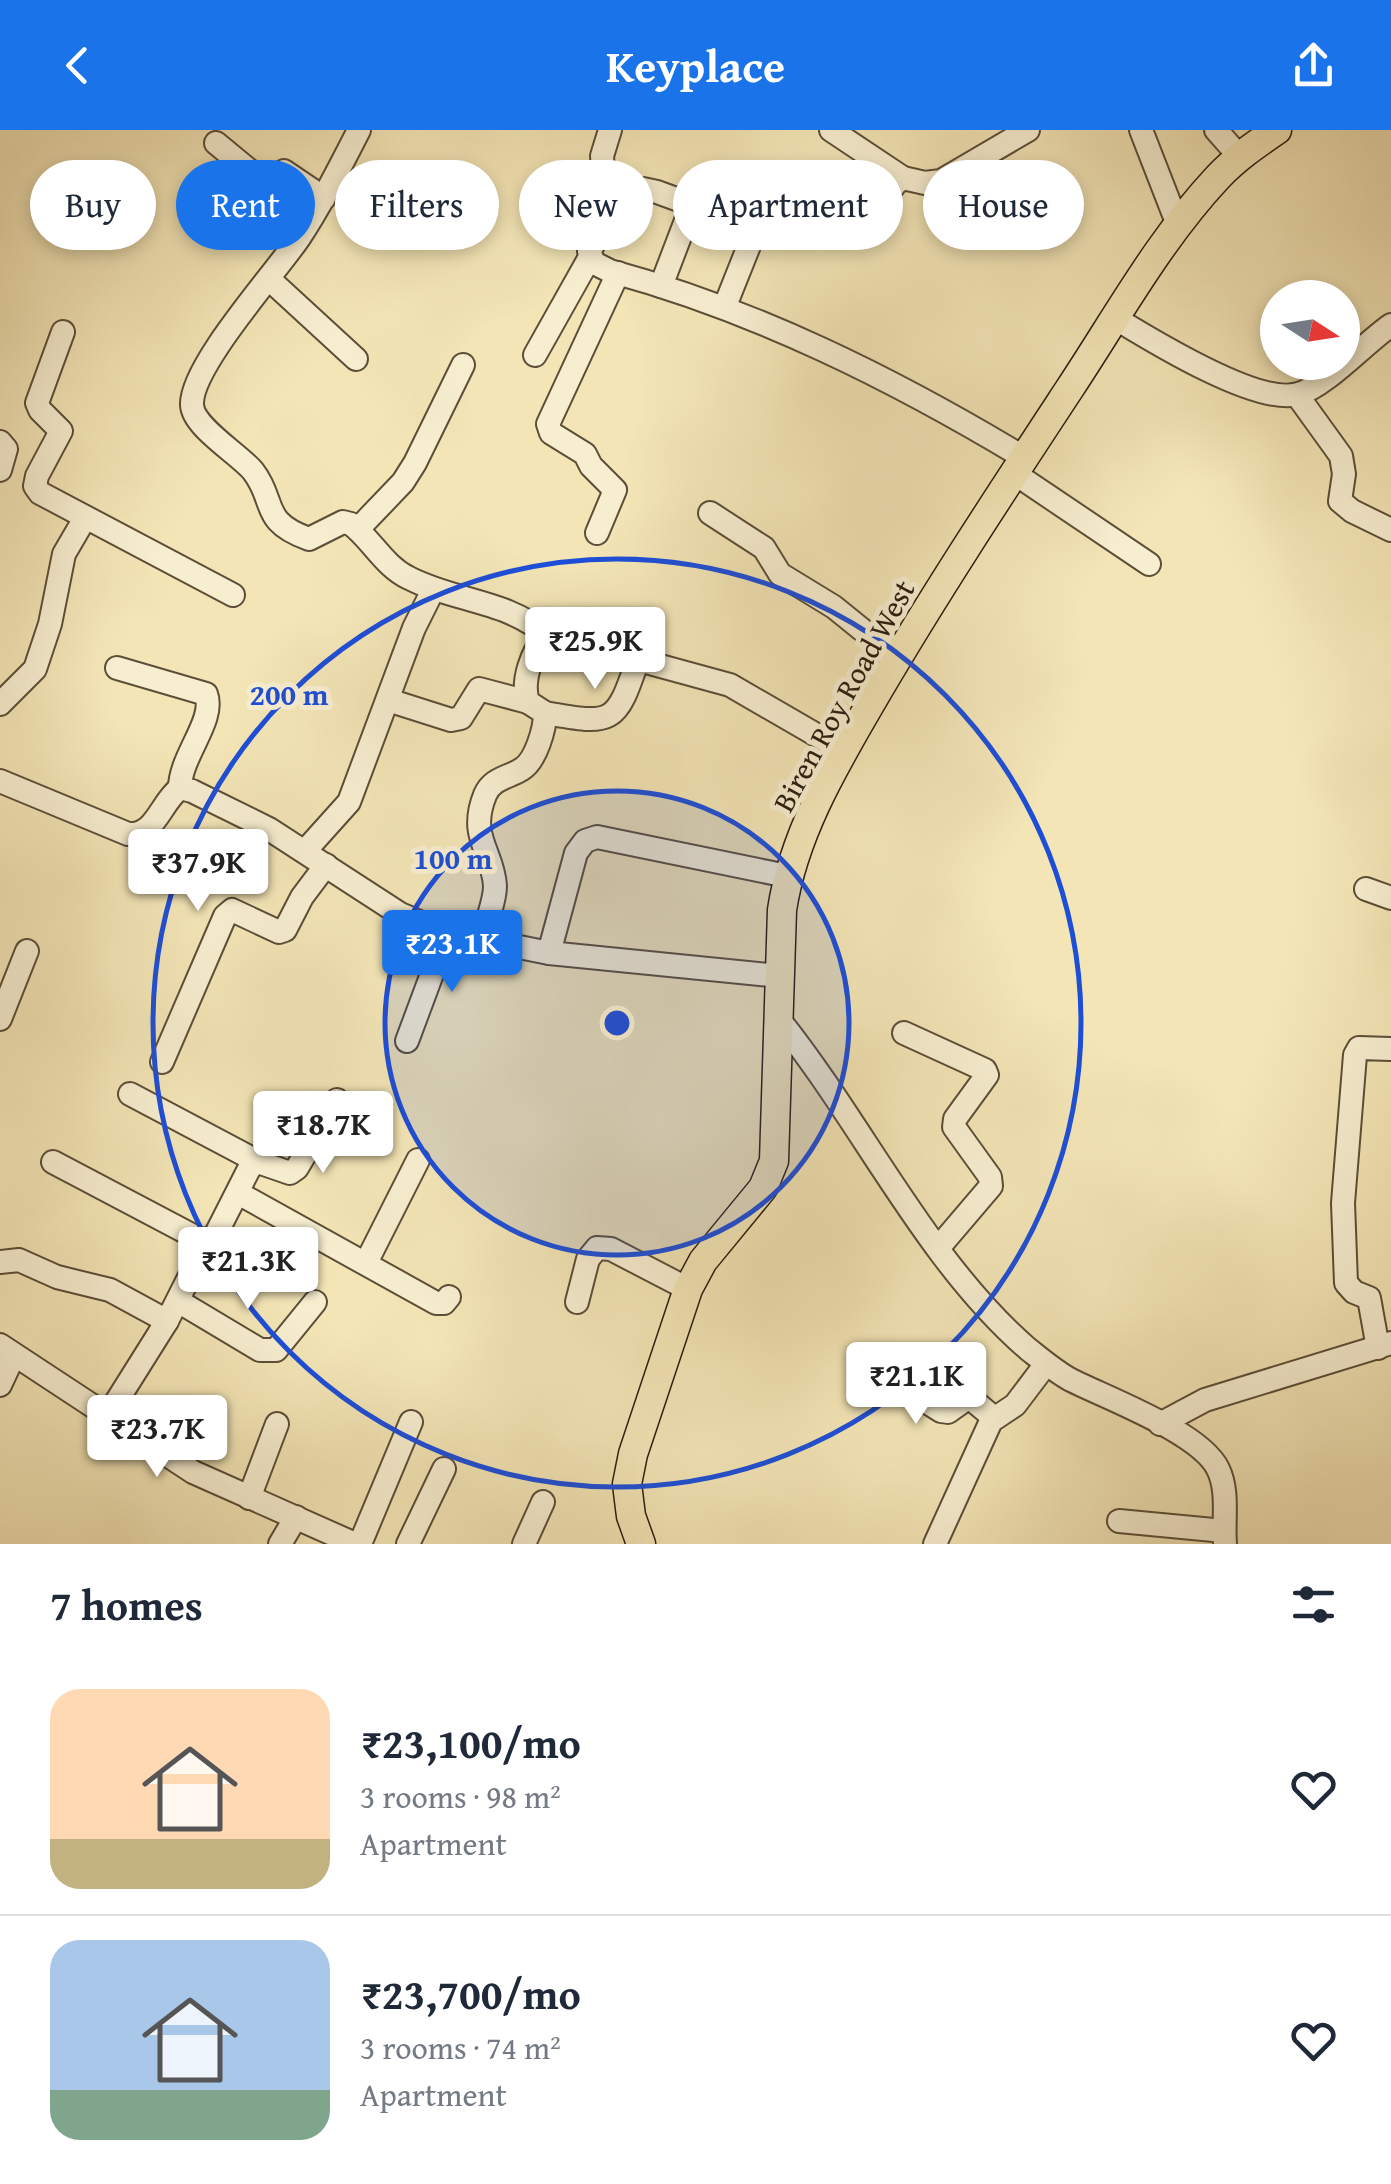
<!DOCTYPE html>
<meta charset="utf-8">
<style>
:root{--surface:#fff;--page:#f2f2f3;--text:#1f2937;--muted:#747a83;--line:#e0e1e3;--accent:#1a73e8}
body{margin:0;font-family:"Gentium Book Plus",serif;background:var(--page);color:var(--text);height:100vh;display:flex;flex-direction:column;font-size:38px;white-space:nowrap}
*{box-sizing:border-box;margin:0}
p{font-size:32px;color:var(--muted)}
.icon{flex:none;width:55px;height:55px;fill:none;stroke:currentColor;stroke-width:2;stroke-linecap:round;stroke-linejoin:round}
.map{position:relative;height:1414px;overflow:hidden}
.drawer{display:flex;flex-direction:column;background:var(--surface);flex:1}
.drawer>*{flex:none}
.guide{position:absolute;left:30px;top:30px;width:1332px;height:90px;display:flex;gap:20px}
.needle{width:65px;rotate:102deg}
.buttons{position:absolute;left:1260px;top:150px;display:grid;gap:20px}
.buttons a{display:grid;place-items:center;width:100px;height:100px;border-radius:50%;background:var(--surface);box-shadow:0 5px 15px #0003;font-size:50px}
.price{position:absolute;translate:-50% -85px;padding:0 22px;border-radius:10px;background:#fff;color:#222;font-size:32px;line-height:65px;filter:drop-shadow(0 2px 5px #0008)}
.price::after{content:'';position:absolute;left:50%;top:60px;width:30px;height:22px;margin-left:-15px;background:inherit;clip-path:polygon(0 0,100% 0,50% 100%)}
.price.current{background:var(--accent);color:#fff}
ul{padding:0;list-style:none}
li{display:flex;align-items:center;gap:30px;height:250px;padding:0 50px}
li+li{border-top:2px solid var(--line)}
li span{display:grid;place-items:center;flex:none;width:280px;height:200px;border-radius:30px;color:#555}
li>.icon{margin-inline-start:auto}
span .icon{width:120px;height:120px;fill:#fffc;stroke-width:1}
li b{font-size:42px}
h2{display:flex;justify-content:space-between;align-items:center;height:120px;padding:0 50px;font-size:42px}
.tag{padding:0 35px;border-radius:45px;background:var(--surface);box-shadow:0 5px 15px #0003;font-size:35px;line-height:90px}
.tag.current{background:var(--accent);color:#fff}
header{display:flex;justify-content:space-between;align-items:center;height:130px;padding:0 50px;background:var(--accent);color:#fff;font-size:45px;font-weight:700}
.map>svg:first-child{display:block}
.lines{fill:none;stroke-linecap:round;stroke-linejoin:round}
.minor-casing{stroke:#5c4e38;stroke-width:26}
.major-casing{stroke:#291c0e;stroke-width:31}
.minor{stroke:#f7eed0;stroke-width:22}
.major{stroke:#f3e5b6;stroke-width:28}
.ring{fill:none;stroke:#1d4ed8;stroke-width:5}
.labels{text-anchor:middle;stroke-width:10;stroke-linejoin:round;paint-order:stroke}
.street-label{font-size:30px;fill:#291c0e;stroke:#f7eed0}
.centre{fill:#1d4ed8;stroke:#f7eed0;stroke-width:5}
.ring-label{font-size:30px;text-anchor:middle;font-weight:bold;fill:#1d4ed8;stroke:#f7eed0;stroke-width:10;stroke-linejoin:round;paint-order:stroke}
</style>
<header><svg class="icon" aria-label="back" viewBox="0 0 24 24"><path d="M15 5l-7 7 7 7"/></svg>Keyplace<svg class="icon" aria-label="share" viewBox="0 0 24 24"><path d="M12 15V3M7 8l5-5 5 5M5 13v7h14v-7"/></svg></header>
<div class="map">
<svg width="1391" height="1414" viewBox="0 0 1391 1414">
<rect width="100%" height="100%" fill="#f3e5b6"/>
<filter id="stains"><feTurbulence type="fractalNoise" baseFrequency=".002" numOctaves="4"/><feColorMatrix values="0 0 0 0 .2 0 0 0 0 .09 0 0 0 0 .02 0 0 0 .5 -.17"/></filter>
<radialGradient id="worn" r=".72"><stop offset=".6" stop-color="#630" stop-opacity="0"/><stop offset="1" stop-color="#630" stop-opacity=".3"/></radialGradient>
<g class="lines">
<g class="minor-casing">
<g id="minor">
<path d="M359,0c-19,37 -37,73 -60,108 -23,34 -109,129 -107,167 1,22 47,49 61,66 24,31 6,50 56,68l34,-17 8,2c21,16 33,42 58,54 47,24 97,22 138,57"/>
<path d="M610,0l-8,26 1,13c10,12 22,17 18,34l-32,48 5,12 16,8c147,40 283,108 413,186"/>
<path d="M831,0l72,48"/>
<path d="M1141,0l37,95"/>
<path d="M1216,0l23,26"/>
<path d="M216,13l46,38 22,-10 40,27"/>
<path d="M623,64l20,-5 14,3 99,36"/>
<path d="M863,97l33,-44 7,-5 22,5 16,-2 87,-51"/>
<path d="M269,149l87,80"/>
<path d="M661,156l31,-81"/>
<path d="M725,176l53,-133"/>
<path d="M1115,188c36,22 143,88 183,76 27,-7 68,-52 93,-69"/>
<path d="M63,202l-26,71 3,7 21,21 -24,45 -2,10 5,7 193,102"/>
<path d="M535,225l55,-98"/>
<path d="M1297,265l44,61 3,18 -4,27 12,10 39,19"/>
<path d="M0,312l6,7 -6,21"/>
<path d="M1014,343l135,91"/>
<path d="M710,383l54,35 16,26 54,33 63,51"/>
<path d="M358,399l45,-47 12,-19 48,-98"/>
<path d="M597,403l18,-43 -24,-24 -6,-12 -34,-21 -3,-9 70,-151"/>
<path d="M117,538l89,26c10,26 -26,62 -26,94"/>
<path d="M388,570l63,20 10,-2 18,-29 49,13"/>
<path d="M0,574l35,-35 15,-45 14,-70 21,-36"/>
<path d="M545,583c68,12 71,12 93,-54"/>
<path d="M0,651l128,53c28,2 32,-31 52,-46l12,3 77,38 131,85 24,10 61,16"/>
<path d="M305,721l44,-49 65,-174 19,-38"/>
<path d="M1366,759l25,9"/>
<path d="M549,823l27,-100 9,-12 12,-4 190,39"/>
<path d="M779,846l-230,-23 -64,-13c-1,-19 10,-35 10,-54 -2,-35 -27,-49 -10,-91 7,-17 23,-17 37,-26 14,-9 23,-40 23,-56l-17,-11c-7,-21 4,-51 19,-67l183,50 114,66"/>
<path d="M777,887c85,105 149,244 251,332 14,11 28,23 43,31 38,19 130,53 147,89 11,22 5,51 7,75"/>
<path d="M0,889l27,-68"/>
<path d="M904,903l81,37 2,5 -32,44 -1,8 36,50 1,9 -52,61"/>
<path d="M407,911l41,-110"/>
<path d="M162,932l63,-146 7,-6 47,22 6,-2 17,-33 24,-32"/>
<path d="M53,1032l146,77 9,1 8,-6 34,-67 1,-9 -121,-64"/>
<path d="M250,1037l8,-5 32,11 7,-5 40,-68"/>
<path d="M238,1063l198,110h8l5,-6"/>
<path d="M0,1132l19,-2 38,17 53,13 57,31"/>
<path d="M366,1133l52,-103"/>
<path d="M178,1171l82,49h16l39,-48"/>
<path d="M577,1172l11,-43 9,-11 14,1 77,40"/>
<path d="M0,1215l193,127 162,72"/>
<path d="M1378,1218l-9,-50 -15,-6 -8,-9 -3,-80 12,-148 4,-7 32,1"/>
<path d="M874,1239l67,42 7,1 21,-15 24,20"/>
<path d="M0,1255l14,-30"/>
<path d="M108,1285l59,-94 41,-81"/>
<path d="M1160,1294l45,-24 186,-57"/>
<path d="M249,1368l28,-74"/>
<path d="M1119,1391l105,10"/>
<path d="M280,1414l16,-27"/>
<path d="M360,1414l51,-122"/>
<path d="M408,1414l36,-75"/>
<path d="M524,1414l19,-42"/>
<path d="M935,1414l56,-123 24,-16 31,-41"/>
</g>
</g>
<g class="major-casing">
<path id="major" d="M641,1414l-10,-28 -4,-32 6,-30 55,-165 15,-28 60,-73 11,-27 8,-251c12,-80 57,-152 97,-221 60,-102 126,-202 191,-301 47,-71 89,-148 148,-211 18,-19 37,-32 59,-47"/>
</g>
<use href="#minor" class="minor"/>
<use href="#major" class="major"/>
</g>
<circle cx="617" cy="893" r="232" fill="#1d4ed8" fill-opacity=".12"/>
<g class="ring">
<circle cx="617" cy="893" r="232"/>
<circle cx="617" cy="893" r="464"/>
</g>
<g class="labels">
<g class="street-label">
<text transform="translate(844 566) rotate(-61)" y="10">Biren Roy Road West</text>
</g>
</g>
<circle cx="617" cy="893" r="15" class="centre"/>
<g class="ring-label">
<text x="289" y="575">200 m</text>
<text x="453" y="739">100 m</text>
</g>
<rect width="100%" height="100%" filter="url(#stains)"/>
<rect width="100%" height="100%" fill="url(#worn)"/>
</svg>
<div class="buttons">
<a><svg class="needle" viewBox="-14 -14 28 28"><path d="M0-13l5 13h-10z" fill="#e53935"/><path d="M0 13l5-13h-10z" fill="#747a83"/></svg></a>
</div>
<b class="price" style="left:595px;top:562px">₹25.9K</b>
<b class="price" style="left:198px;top:784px">₹37.9K</b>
<b class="price current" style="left:452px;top:865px">₹23.1K</b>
<b class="price" style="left:323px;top:1046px">₹18.7K</b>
<b class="price" style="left:248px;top:1182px">₹21.3K</b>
<b class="price" style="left:916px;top:1297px">₹21.1K</b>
<b class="price" style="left:157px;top:1350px">₹23.7K</b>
<div class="guide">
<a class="tag">Buy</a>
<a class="tag current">Rent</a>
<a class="tag">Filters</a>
<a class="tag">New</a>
<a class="tag">Apartment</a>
<a class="tag">House</a>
</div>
</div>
<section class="drawer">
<h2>7 homes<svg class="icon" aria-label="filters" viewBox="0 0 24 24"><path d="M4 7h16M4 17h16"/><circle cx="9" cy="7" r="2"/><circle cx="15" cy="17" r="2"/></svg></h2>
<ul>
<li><span style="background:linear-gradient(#ffd9b3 75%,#c2b280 0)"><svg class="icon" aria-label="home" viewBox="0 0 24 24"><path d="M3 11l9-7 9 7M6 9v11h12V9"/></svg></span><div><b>₹23,100/mo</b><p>3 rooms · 98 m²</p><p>Apartment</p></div><svg class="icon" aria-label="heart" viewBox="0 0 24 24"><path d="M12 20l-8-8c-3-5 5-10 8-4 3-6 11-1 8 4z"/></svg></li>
<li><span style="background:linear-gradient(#a9c7e8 75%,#7fa58c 0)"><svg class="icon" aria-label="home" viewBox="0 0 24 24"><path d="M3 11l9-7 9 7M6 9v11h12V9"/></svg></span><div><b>₹23,700/mo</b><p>3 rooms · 74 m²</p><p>Apartment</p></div><svg class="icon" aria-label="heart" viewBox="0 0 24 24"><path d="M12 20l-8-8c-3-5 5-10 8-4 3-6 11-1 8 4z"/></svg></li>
</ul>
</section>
